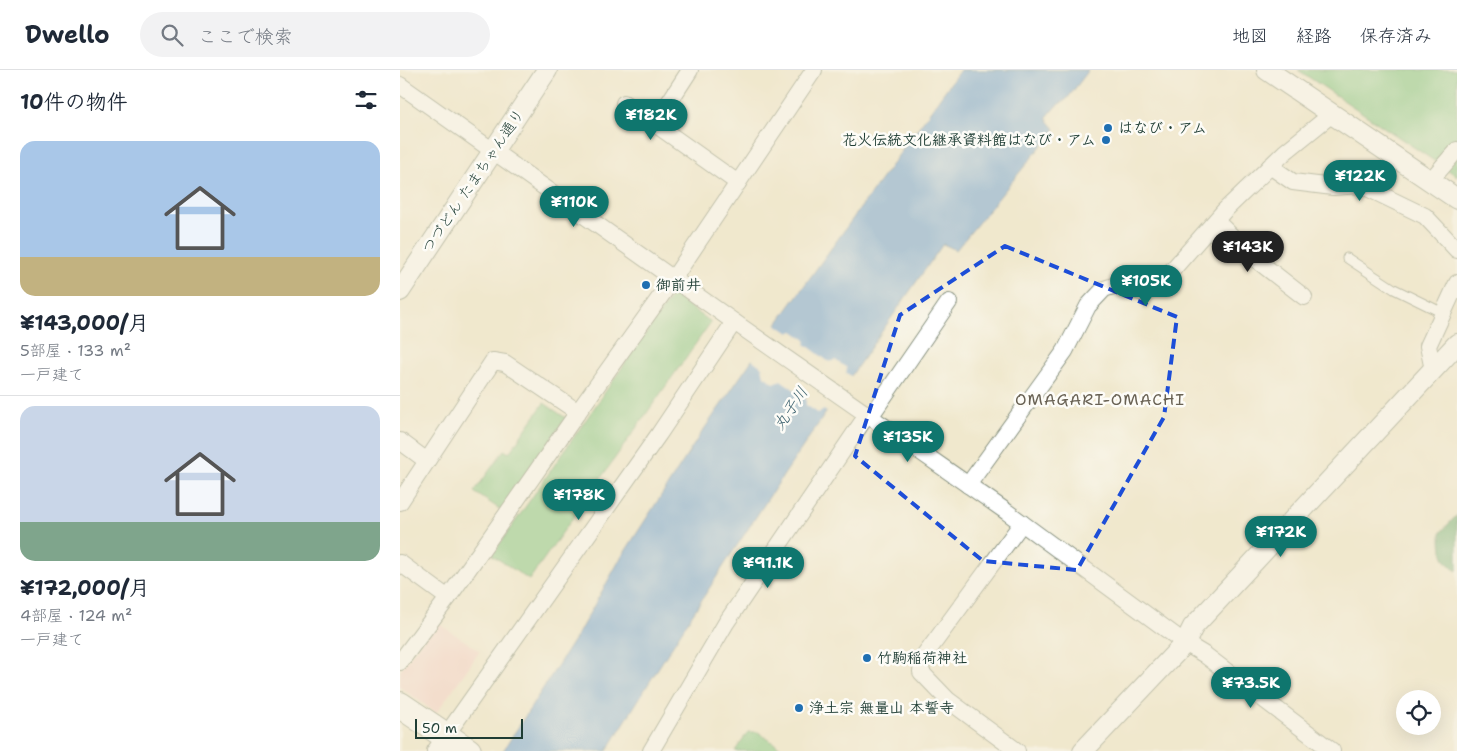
<!DOCTYPE html>
<html lang="ja">
<meta charset="utf-8">
<style>
:root{--surface:#fff;--page:#f2f2f3;--text:#1f2937;--muted:#747a83;--line:#e0e1e3;--accent:#0f766e}
body{margin:0;font-family:"Shantell Sans","Klee One",sans-serif;background:var(--page);color:var(--text);height:100vh;display:flex;flex-direction:column;font-size:19px;white-space:nowrap}
*{box-sizing:border-box;margin:0}
p{font-size:16px;color:var(--muted)}
.icon{flex:none;width:28px;height:28px;fill:none;stroke:currentColor;stroke-width:2;stroke-linecap:round;stroke-linejoin:round}
.map{position:relative;flex:1;overflow:hidden}
.drawer{display:flex;flex-direction:column;background:var(--surface);width:400px}
.drawer>*{flex:none}
.tools{position:absolute;left:996px;top:620px;display:grid;gap:10px}
.tools a{display:grid;place-items:center;width:45px;height:45px;border-radius:50%;background:var(--surface);box-shadow:0 5px 20px #0002;font-size:25px}
.scale{position:absolute;left:15px;bottom:12px;width:108px;box-sizing:border-box;padding-left:5px;border:2px solid #1f3d34;border-top:0;font-size:14px;line-height:18px;white-space:nowrap;color:#1f3d34;-webkit-text-stroke:4px #fdfcf7;paint-order:stroke}
.price{position:absolute;translate:-50% -42px;padding:0 11px;border-radius:18px;background:var(--accent);color:#fff;font-size:16px;line-height:32px;filter:drop-shadow(0 1px 2px #0008)}
.price::after{content:'';position:absolute;left:50%;top:30px;width:15px;height:11px;margin-left:-8px;background:inherit;clip-path:polygon(0 0,100% 0,50% 100%)}
.price.current{background:#222;color:#fff}
ul{padding:0;list-style:none}
li{display:grid;align-content:center;gap:10px;height:265px;padding:0 20px}
li+li{border-top:1px solid var(--line)}
li span{display:grid;place-items:center;height:155px;border-radius:15px;color:#555}
li>.icon{margin-inline-start:auto}
span .icon{width:90px;height:90px;fill:#fffc;stroke-width:1}
li b{font-size:21px}
h2{display:flex;justify-content:space-between;align-items:center;height:60px;padding:0 20px;font-size:21px}
header{display:flex;align-items:center;gap:30px;box-sizing:border-box;height:70px;padding:0 25px;background:var(--surface);border-bottom:1px solid var(--line)}
header strong{font-size:24px}
nav{display:flex;gap:28px;margin-inline-start:auto;font-size:18px}
.search{width:350px;height:45px;background:var(--page);display:flex;align-items:center;gap:12px;box-sizing:border-box;padding:0 18px;border-radius:28px;color:var(--muted);font-size:19px}
main{display:flex;flex:1;min-height:0}
.map>svg:first-child{display:block}
.built{fill:#f7d0ca}
.green{fill:#80c783;stroke:#50825c}
.forest{fill:#68ac71;stroke:#447452}
.water{fill:#6ba1d8;stroke:#456f86}
.pier{fill:#f0e8cd}
.lines{fill:none;stroke-linecap:round;stroke-linejoin:round}
.service-casing{stroke:#889280;stroke-width:11}
.minor-casing{stroke:#889280;stroke-width:18}
.tertiary-casing{stroke:#889280;stroke-width:22}
.primary-casing{stroke:#889280;stroke-width:28}
.service{stroke:#fff;stroke-width:9}
.minor{stroke:#fff;stroke-width:16}
.tertiary{stroke:#fff;stroke-width:20}
.primary{stroke:#fff;stroke-width:26}
.marked{fill:none;stroke:#1d4ed8;stroke-width:4;stroke-dasharray:10 6;stroke-linejoin:round}
.poi-dot{fill:#1f6fb2;stroke:#fdfcf7;stroke-width:2}
.labels{text-anchor:middle;stroke-width:5;stroke-linejoin:round;paint-order:stroke}
.poi-label{font-size:15px;font-weight:bold;fill:#1f3d34;stroke:#fdfcf7;text-anchor:start}
.street-label{font-size:15px;fill:#1f3d34;stroke:#fdfcf7}
.neighbourhood-label{font-size:16px;letter-spacing:1px;fill:#696254;stroke:#fdfcf7}
.water-label{font-size:16px;font-style:italic;fill:#3a606d;stroke:#fdfcf7}
</style>
<header>
<strong>Dwello</strong>
<div class="search"><svg class="icon" aria-label="search" viewBox="0 0 24 24"><circle cx="10" cy="10" r="6"/><path d="M15 15l6 6"/></svg>ここで検索</div>
<nav><a>地図</a><a>経路</a><a>保存済み</a></nav>
</header>
<main>
<section class="drawer">
<h2>10件の物件<svg class="icon" aria-label="filters" viewBox="0 0 24 24"><path d="M4 7h16M4 17h16"/><circle cx="9" cy="7" r="2"/><circle cx="15" cy="17" r="2"/></svg></h2>
<ul>
<li><span style="background:linear-gradient(#a9c7e8 75%,#c2b280 0)"><svg class="icon" aria-label="home" viewBox="0 0 24 24"><path d="M3 11l9-7 9 7M6 9v11h12V9"/></svg></span><div><b>¥143,000/月</b><p>5部屋 · 133 m²</p><p>一戸建て</p></div></li>
<li><span style="background:linear-gradient(#c9d6e8 75%,#7fa58c 0)"><svg class="icon" aria-label="home" viewBox="0 0 24 24"><path d="M3 11l9-7 9 7M6 9v11h12V9"/></svg></span><div><b>¥172,000/月</b><p>4部屋 · 124 m²</p><p>一戸建て</p></div></li>
</ul>
</section>
<div class="map">
<svg width="1057" height="681" viewBox="0 0 1057 681">
<rect width="100%" height="100%" fill="#fdfcf7"/>
<filter id="ink" filterUnits="userSpaceOnUse"><feTurbulence type="fractalNoise" baseFrequency=".02" numOctaves="2"/><feDisplacementMap in="SourceGraphic" scale="10" xChannelSelector="R" yChannelSelector="G"/><feConvolveMatrix kernelMatrix="1 2 1 2 8 2 1 2 1" color-interpolation-filters="sRGB"/></filter>
<filter id="wash" filterUnits="userSpaceOnUse"><feTurbulence type="fractalNoise" baseFrequency=".0096" numOctaves="4" result="noise"/><feDisplacementMap in="SourceGraphic" scale="20" xChannelSelector="R" yChannelSelector="G"/><feGaussianBlur stdDeviation="1.12" result="paint"/><feColorMatrix in="noise" values="0 0 0 0 0 0 0 0 0 0 0 0 0 0 0 0 0 1.4 0 .05"/><feComposite in="paint" operator="in"/></filter>
<g filter="url(#wash)">
<rect width="100%" height="100%" fill="#f0e8cd"/>
<path class="built" d="M36,552l44,29 -44,62 -36,-26v-16z"/>
<g class="green">
<path d="M898,0h159v106z"/>
<path d="M271,227h5l35,25 -182,258 -37,-25z"/>
<path d="M144,333l22,15 -65,92 -27,-18 30,-42 5,3z"/>
<path d="M348,662h10l27,19h-50z"/>
</g>
<path class="forest" d="M1057,445v56c-16,-9 -16,-23 -16,-39z"/>
<path class="water" d="M560,0h129l-22,29 -11,7 -10,12 9,11 -99,121 -13,-6c-117,166 -231,334 -336,507h-104l76,-119 40,-71 81,-126 86,-124z"/>
<path class="pier" d="M374,253l15,10 4,-2 13,9 -1,4 24,18 6,-2 12,8 -1,5 7,4 -25,36 -4,-3 -6,3 -12,-8v-7l-25,-18 -7,3 -10,-7 -2,-9 -12,-9z"/>
</g>
<g filter="url(#ink)">
<g class="lines">
<g class="service-casing">
<path id="service" d="M947,188l47,31 49,24"/>
</g>
<g class="minor-casing">
<g id="minor">
<path d="M290,0l-35,54 83,59"/>
<path d="M0,15l340,241 267,186 178,131 20,12 127,96"/>
<path d="M224,33l31,21"/>
<path d="M870,96l23,16 40,5 28,-2 64,31 32,34"/>
<path d="M1030,111l27,-31"/>
<path d="M816,151l38,37 50,39"/>
<path d="M1033,300l-5,-24 29,-63"/>
<path d="M178,342l95,-133 141,-209"/>
<path d="M470,347l79,-115"/>
<path d="M0,371l27,20"/>
<path d="M568,415l97,-134 23,-45 16,-17 15,-5 22,8 26,-16 57,-65 61,-59 47,-38"/>
<path d="M0,432l93,-141 12,2 73,49 -130,186 -48,64"/>
<path d="M0,493l48,35"/>
<path d="M35,681l224,-317 75,-112"/>
<path d="M251,681l75,-128 141,-208"/>
<path d="M617,681l-69,-51 -27,-28 1,-13 100,-136"/>
</g>
</g>
<g class="tertiary-casing">
<g id="tertiary">
<path d="M867,0l190,129"/>
<path d="M0,221l147,-221"/>
<path d="M683,681l102,-108 8,-16 264,-283"/>
</g>
</g>
<g class="primary-casing">
<path id="primary" d="M0,635l68,46"/>
</g>
<use href="#service" class="service"/>
<use href="#minor" class="minor"/>
<use href="#tertiary" class="tertiary"/>
<use href="#primary" class="primary"/>
</g>
</g>
<path d="M0 0H1057V681H0ZM605,176l172,71 -13,100 -87,153 -94,-9 -128,-105 45,-141z" fill="#f0e8cd" fill-opacity=".55" fill-rule="evenodd"/>
<path class="marked" d="M605,176l172,71 -13,100 -87,153 -94,-9 -128,-105 45,-141z"/>
<g class="poi-dot">
<circle cx="708" cy="58" r="5"/>
<circle cx="706" cy="70" r="5"/>
<circle cx="246" cy="215" r="5"/>
<circle cx="467" cy="588" r="5"/>
<circle cx="399" cy="638" r="5"/>
</g>
<g class="labels">
<g class="poi-label">
<text x="718" y="63">はなび・アム</text>
<text x="696" y="75" text-anchor="end">花火伝統文化継承資料館はなび・アム</text>
<text x="256" y="220">御前井</text>
<text x="477" y="593">竹駒稲荷神社</text>
<text x="409" y="643">浄土宗 無量山 本誓寺</text>
</g>
<g class="street-label">
<text transform="translate(73 111) rotate(-56)" y="5">つづどん たまちゃん通り</text>
</g>
<g class="neighbourhood-label">
<text x="700" y="335">OMAGARI-OMACHI</text>
</g>
<g class="water-label">
<text transform="translate(390 338) rotate(-56)" y="6">丸子川</text>
</g>
</g>
</svg>
<div class="tools">
<a><svg class="icon" aria-label="locate" viewBox="0 0 24 24"><circle cx="12" cy="12" r="6"/><path d="M12 2v4M12 18v4M2 12h4M18 12h4"/></svg></a>
</div>
<div class="scale">50 m</div>
<b class="price" style="left:251px;top:71px">¥182K</b>
<b class="price" style="left:960px;top:132px">¥122K</b>
<b class="price" style="left:174px;top:158px">¥110K</b>
<b class="price current" style="left:848px;top:203px">¥143K</b>
<b class="price" style="left:746px;top:237px">¥105K</b>
<b class="price" style="left:508px;top:393px">¥135K</b>
<b class="price" style="left:179px;top:451px">¥178K</b>
<b class="price" style="left:881px;top:488px">¥172K</b>
<b class="price" style="left:368px;top:519px">¥91.1K</b>
<b class="price" style="left:851px;top:639px">¥73.5K</b>
</div>
</main>
